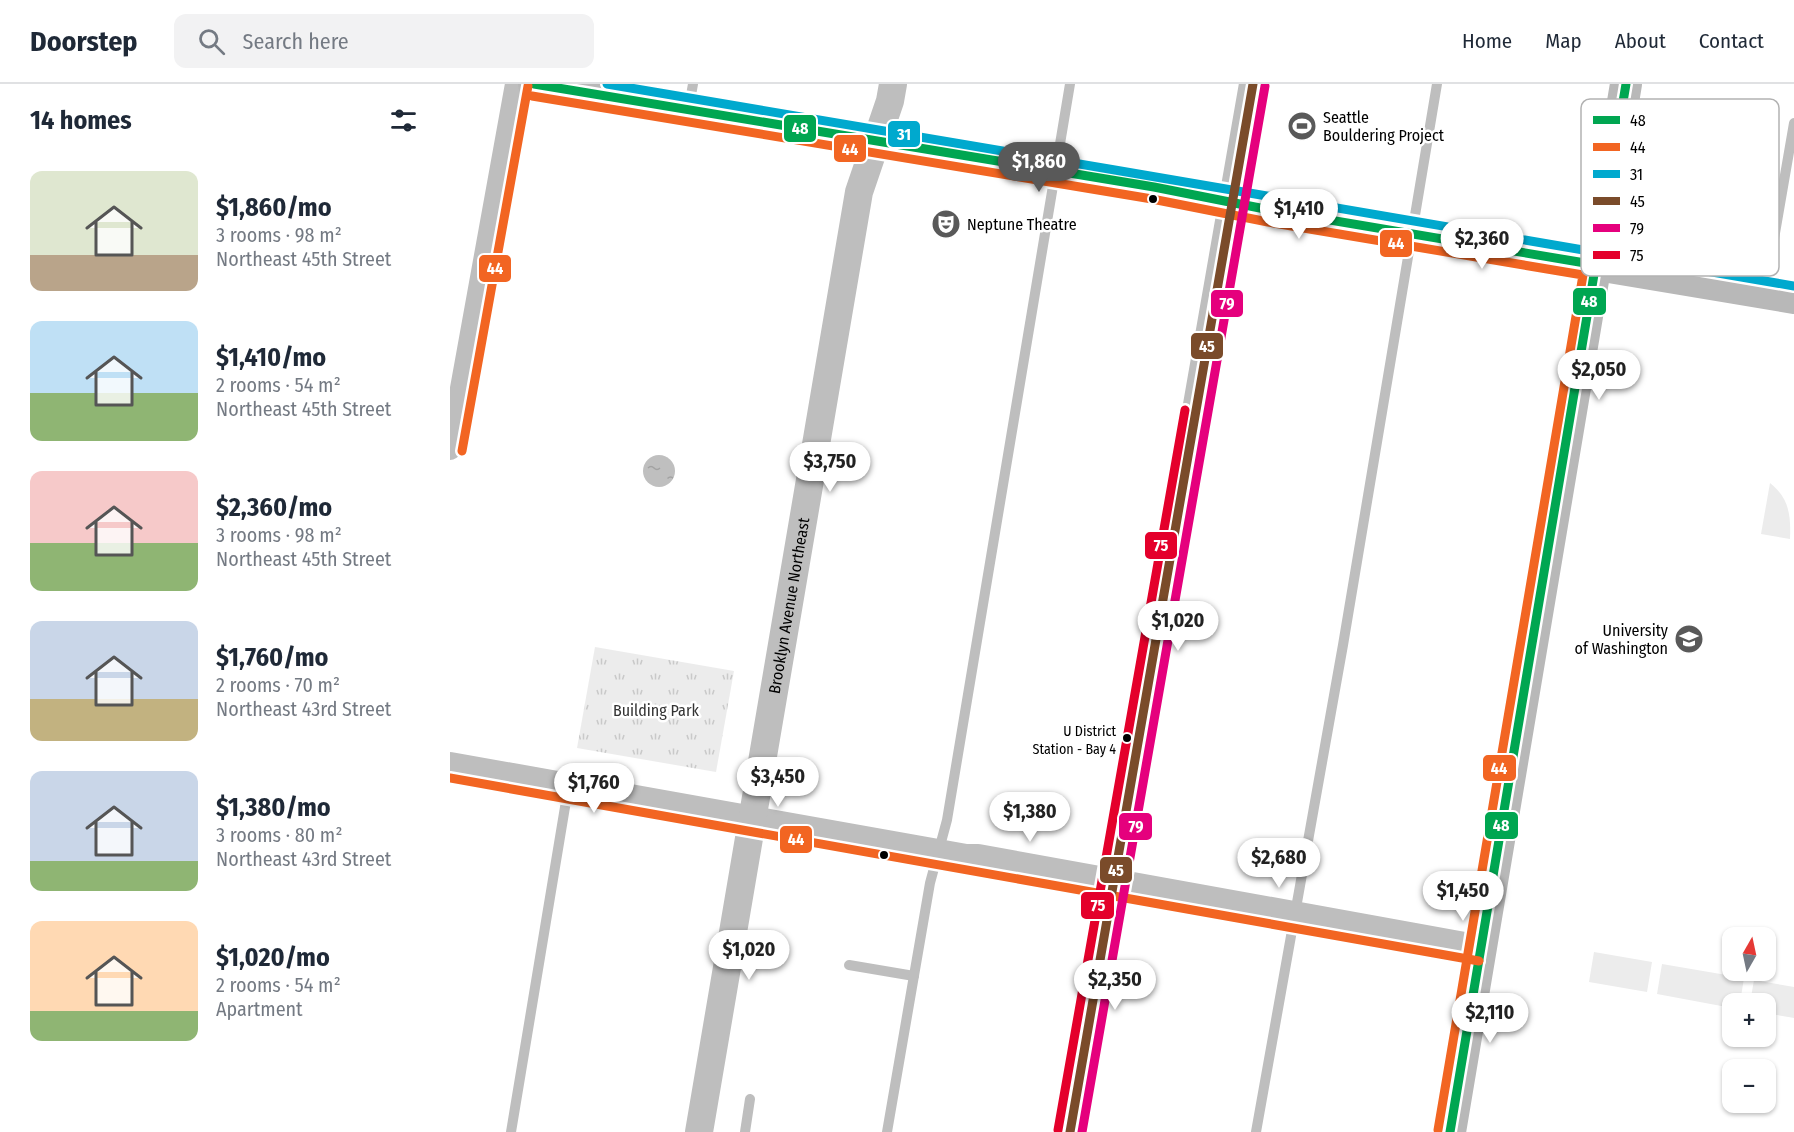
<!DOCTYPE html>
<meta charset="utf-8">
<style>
:root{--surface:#fff;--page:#f2f2f3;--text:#1f2937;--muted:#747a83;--line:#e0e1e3;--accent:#595959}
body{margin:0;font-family:"Fira Sans Condensed",sans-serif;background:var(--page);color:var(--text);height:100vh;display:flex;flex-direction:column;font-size:22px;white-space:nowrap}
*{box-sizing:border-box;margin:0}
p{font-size:20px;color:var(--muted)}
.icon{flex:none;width:33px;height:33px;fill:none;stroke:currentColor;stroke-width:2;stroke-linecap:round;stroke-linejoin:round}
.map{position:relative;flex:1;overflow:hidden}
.side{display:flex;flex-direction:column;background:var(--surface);width:450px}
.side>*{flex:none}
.needle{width:39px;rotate:9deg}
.fabs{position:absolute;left:1272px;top:843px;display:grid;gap:12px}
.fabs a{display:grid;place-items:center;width:54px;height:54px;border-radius:12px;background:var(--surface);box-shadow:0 2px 4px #0004;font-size:30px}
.price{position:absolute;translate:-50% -51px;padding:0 14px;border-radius:21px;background:#fff;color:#222;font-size:20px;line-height:39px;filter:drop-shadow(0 2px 3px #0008)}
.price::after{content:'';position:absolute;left:50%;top:36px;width:18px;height:14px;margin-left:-9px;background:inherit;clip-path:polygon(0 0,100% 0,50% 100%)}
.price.selected{background:var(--accent);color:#fff}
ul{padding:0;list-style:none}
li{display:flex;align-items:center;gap:18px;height:150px;padding:0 30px}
li span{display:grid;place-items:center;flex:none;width:168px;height:120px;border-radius:12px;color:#555}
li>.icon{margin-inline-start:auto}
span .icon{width:72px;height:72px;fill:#fffc;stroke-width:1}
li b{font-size:26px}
h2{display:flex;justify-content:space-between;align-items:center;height:72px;padding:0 30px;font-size:26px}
header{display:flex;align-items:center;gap:36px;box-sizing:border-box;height:84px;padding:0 30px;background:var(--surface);border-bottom:2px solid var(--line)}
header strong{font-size:28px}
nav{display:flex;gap:33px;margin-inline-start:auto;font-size:21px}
.search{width:420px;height:54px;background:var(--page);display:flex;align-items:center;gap:15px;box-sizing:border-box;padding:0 21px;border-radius:12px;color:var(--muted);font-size:22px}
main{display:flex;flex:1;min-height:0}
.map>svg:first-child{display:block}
.grass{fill:#ececec}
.park{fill:url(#park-tufts)}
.water{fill:url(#water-ripples)}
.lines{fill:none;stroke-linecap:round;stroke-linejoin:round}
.service{stroke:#bebebe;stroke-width:10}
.minor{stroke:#bebebe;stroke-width:22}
.tertiary{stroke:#bebebe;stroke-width:28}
.secondary{stroke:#b8b8b8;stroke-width:32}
.bus-1-casing{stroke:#fff;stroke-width:14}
.bus-2-casing{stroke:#fff;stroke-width:14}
.bus-3-casing{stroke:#fff;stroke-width:14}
.bus-4-casing{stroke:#fff;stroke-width:14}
.bus-5-casing{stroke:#fff;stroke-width:14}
.bus-6-casing{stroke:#fff;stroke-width:14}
.bus-1{stroke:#00a651;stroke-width:9}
.bus-2{stroke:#f26522;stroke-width:9}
.bus-3{stroke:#00a9ce;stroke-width:9}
.bus-4{stroke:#7a4b2a;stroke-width:9}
.bus-5{stroke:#e5007d;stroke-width:9}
.bus-6{stroke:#e4002b;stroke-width:9}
.bus-dot{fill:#000;stroke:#fff;stroke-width:2}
.labels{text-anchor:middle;stroke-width:5;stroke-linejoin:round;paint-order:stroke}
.bus-label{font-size:14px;fill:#000;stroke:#fff;text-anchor:end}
.poi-label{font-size:16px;fill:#000;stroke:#fff;text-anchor:start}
.street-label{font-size:16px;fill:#000;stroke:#fff}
.park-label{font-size:16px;fill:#333;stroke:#fff}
.key{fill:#fff;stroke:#b2b2b2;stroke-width:1.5}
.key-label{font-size:16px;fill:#000}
.line-badge{stroke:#fff;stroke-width:2}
.badge-label{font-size:16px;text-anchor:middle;font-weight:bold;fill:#fff}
</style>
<header>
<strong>Doorstep</strong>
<div class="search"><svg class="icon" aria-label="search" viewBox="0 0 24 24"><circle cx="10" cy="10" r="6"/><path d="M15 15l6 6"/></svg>Search here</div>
<nav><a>Home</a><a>Map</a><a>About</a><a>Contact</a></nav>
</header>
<main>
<section class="side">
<h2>14 homes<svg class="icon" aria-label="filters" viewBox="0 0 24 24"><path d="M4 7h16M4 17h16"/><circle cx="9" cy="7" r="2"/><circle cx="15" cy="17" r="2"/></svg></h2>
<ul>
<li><span style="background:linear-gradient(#dfe7d0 70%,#b9a48a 0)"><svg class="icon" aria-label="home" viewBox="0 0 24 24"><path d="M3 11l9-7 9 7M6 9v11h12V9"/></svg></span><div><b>$1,860/mo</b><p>3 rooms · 98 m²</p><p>Northeast 45th Street</p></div></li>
<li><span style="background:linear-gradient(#bfe0f5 60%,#8fb573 0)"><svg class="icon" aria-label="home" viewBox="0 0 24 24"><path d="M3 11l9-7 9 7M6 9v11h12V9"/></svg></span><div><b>$1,410/mo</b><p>2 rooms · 54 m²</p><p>Northeast 45th Street</p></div></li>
<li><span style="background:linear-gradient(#f6c9c9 60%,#8fb573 0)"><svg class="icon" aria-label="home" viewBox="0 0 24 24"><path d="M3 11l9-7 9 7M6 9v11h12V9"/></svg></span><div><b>$2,360/mo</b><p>3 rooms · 98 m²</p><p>Northeast 45th Street</p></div></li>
<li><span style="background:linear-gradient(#c9d6e8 65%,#c2b280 0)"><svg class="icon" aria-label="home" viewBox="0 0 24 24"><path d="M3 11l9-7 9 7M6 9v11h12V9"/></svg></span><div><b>$1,760/mo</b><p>2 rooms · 70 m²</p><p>Northeast 43rd Street</p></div></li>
<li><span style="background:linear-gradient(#c9d6e8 75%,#8fb573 0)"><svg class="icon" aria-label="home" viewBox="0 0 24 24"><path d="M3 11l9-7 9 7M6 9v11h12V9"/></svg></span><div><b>$1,380/mo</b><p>3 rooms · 80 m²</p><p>Northeast 43rd Street</p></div></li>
<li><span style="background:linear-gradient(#ffd9b3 75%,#8fb573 0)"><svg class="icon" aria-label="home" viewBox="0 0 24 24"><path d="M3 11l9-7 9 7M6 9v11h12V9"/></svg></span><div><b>$1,020/mo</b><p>2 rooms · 54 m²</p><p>Apartment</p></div></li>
</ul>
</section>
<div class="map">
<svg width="1344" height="1048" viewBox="0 0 1344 1048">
<defs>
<pattern id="park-tufts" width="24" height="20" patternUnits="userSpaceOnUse" patternTransform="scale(1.5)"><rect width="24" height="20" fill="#ececec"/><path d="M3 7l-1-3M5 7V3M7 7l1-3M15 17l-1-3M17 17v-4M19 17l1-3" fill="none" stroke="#c9c9c9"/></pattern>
<pattern id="water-ripples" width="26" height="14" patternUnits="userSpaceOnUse" patternTransform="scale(1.5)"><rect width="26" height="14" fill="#bfbfbf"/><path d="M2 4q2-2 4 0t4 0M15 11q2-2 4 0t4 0" fill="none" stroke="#a2a2a2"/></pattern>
</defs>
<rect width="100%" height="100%" fill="#fff"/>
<g class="grass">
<path d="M1320,399c19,15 21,32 20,56l-29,-5z"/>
<path d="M1144,868l58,10 -5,30 -58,-10z"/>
<path d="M1212,880l82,14 -4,25 -8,1v4l-75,-14z"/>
<path d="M1304,896l40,7v31l-28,-5v-9l-16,-1z"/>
</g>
<path class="park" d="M145,563l139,24 -18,101 -139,-24z"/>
<circle class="water" cx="209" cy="387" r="16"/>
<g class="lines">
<g class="service">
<path d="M239,22l4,-22"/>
<path d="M1315,207l29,-168"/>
<path d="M399,881l65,11"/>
<path d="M61,1048l57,-343"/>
<path d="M295,1048l5,-33"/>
<path d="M437,1048l43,-249 17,-63 123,-736"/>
<path d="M806,1048l87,-487 94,-561"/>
</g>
<path class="minor" d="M0,365l66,-365"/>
<g class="tertiary">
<path d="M0,682l516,92h12l503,91"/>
<path id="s1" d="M249,1048l160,-940 31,-91 3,-17"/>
<path d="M620,1048l183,-1048"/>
</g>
<g class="secondary">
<path d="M84,0l620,103 116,23 524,88"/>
<path d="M1000,1048l176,-1048"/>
</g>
<g class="bus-1-casing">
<g id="bus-1">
<path d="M84,0l620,103 116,23 327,55"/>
<path d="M1000,1048l176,-1048"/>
</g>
</g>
<g class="bus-2-casing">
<g id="bus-2">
<path d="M82,12l620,103 116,23 315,53 -145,855"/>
<path d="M12,367l66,-365"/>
<path d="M0,694l1029,183"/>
</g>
</g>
<g class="bus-3-casing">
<path id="bus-3" d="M157,0c396,66 791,135 1187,202"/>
</g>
<g class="bus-4-casing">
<path id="bus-4" d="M620,1048l183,-1048"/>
</g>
<g class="bus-5-casing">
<path id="bus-5" d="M632,1048l183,-1046"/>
</g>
<g class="bus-6-casing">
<path id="bus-6" d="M608,1046l127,-720"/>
</g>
<use href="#bus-1" class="bus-1"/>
<use href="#bus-2" class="bus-2"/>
<use href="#bus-3" class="bus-3"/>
<use href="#bus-4" class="bus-4"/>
<use href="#bus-5" class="bus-5"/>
<use href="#bus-6" class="bus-6"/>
</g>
<defs>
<g id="stadium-disc" transform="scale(1.5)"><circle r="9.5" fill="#595959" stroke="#fff"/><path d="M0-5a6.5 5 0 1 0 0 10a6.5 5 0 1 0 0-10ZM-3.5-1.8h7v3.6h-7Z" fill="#fff"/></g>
<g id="theatre-disc" transform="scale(1.5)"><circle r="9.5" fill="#595959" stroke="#fff"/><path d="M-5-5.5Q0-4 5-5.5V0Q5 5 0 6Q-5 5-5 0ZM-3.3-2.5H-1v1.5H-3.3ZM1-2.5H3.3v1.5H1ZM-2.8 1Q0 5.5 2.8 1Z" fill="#fff"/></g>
<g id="university-disc" transform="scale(1.5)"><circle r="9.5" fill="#595959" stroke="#fff"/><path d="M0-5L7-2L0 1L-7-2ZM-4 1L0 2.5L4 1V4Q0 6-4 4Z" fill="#fff"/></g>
</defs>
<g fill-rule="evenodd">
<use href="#stadium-disc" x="852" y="42"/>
<use href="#theatre-disc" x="496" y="140"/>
<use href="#university-disc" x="1239" y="555"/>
</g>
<g class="bus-dot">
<circle cx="703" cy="115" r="5"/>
<circle cx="677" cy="654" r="5"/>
<circle cx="434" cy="771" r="5"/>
</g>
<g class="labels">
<g class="bus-label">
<text x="666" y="652">U District<tspan x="666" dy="18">Station - Bay 4</tspan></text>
</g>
<g class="poi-label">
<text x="873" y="39">Seattle<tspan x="873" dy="18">Bouldering Project</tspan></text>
<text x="517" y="146">Neptune Theatre</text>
<text x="1218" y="552" text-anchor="end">University<tspan x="1218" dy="18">of Washington</tspan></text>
</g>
<g class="street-label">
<text dy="6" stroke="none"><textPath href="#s1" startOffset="534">Brooklyn Avenue Northeast</textPath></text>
</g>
<g class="park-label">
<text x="206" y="632">Building Park</text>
</g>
</g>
<rect x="1131" y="15" width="198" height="177" rx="9" class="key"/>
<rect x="1143" y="32" width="27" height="8" fill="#00a651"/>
<rect x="1143" y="59" width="27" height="8" fill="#f26522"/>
<rect x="1143" y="86" width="27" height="8" fill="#00a9ce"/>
<rect x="1143" y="113" width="27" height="8" fill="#7a4b2a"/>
<rect x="1143" y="140" width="27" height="8" fill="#e5007d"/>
<rect x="1143" y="167" width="27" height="8" fill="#e4002b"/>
<g class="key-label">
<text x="1180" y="42">48</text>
<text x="1180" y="69">44</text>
<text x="1180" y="96">31</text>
<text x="1180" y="123">45</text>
<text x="1180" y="150">79</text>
<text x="1180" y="177">75</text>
</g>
<g class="line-badge">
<rect x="333" y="30" width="34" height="29" rx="6" fill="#00a651"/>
<rect x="437" y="36" width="34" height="28" rx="6" fill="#00a9ce"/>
<rect x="383" y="50" width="34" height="29" rx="6" fill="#f26522"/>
<rect x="929" y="145" width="34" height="29" rx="6" fill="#f26522"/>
<rect x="28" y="170" width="34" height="29" rx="6" fill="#f26522"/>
<rect x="1122" y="203" width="35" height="29" rx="6" fill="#00a651"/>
<rect x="760" y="205" width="34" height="29" rx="6" fill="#e5007d"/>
<rect x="740" y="248" width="34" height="28" rx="6" fill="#7a4b2a"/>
<rect x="694" y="447" width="34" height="29" rx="6" fill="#e4002b"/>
<rect x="1032" y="670" width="35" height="28" rx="6" fill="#f26522"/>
<rect x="1034" y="727" width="35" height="29" rx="6" fill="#00a651"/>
<rect x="668" y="728" width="35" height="29" rx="6" fill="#e5007d"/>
<rect x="329" y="741" width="34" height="29" rx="6" fill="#f26522"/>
<rect x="649" y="772" width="34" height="28" rx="6" fill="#7a4b2a"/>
<rect x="630" y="807" width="35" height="29" rx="6" fill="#e4002b"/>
</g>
<g class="badge-label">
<text x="350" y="50">48</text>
<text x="454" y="56">31</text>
<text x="400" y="71">44</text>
<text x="946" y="165">44</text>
<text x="45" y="190">44</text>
<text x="1139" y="223">48</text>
<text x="777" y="225">79</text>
<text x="757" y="268">45</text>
<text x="711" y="467">75</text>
<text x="1049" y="690">44</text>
<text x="1051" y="747">48</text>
<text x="686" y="748">79</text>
<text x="346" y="761">44</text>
<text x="666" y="792">45</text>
<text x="648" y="827">75</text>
</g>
</svg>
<div class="fabs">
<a><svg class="needle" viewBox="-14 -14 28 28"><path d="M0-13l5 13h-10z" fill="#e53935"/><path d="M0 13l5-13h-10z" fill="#747a83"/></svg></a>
<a>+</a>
<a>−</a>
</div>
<b class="price selected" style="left:589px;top:109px">$1,860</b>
<b class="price" style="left:849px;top:156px">$1,410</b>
<b class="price" style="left:1032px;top:186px">$2,360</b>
<b class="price" style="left:1149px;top:317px">$2,050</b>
<b class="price" style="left:380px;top:409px">$3,750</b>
<b class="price" style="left:728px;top:568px">$1,020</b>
<b class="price" style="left:328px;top:724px">$3,450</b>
<b class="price" style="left:144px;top:730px">$1,760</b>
<b class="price" style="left:580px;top:759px">$1,380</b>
<b class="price" style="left:829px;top:805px">$2,680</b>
<b class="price" style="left:1013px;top:838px">$1,450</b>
<b class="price" style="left:299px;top:897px">$1,020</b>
<b class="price" style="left:665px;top:927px">$2,350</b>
<b class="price" style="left:1040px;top:960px">$2,110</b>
</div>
</main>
